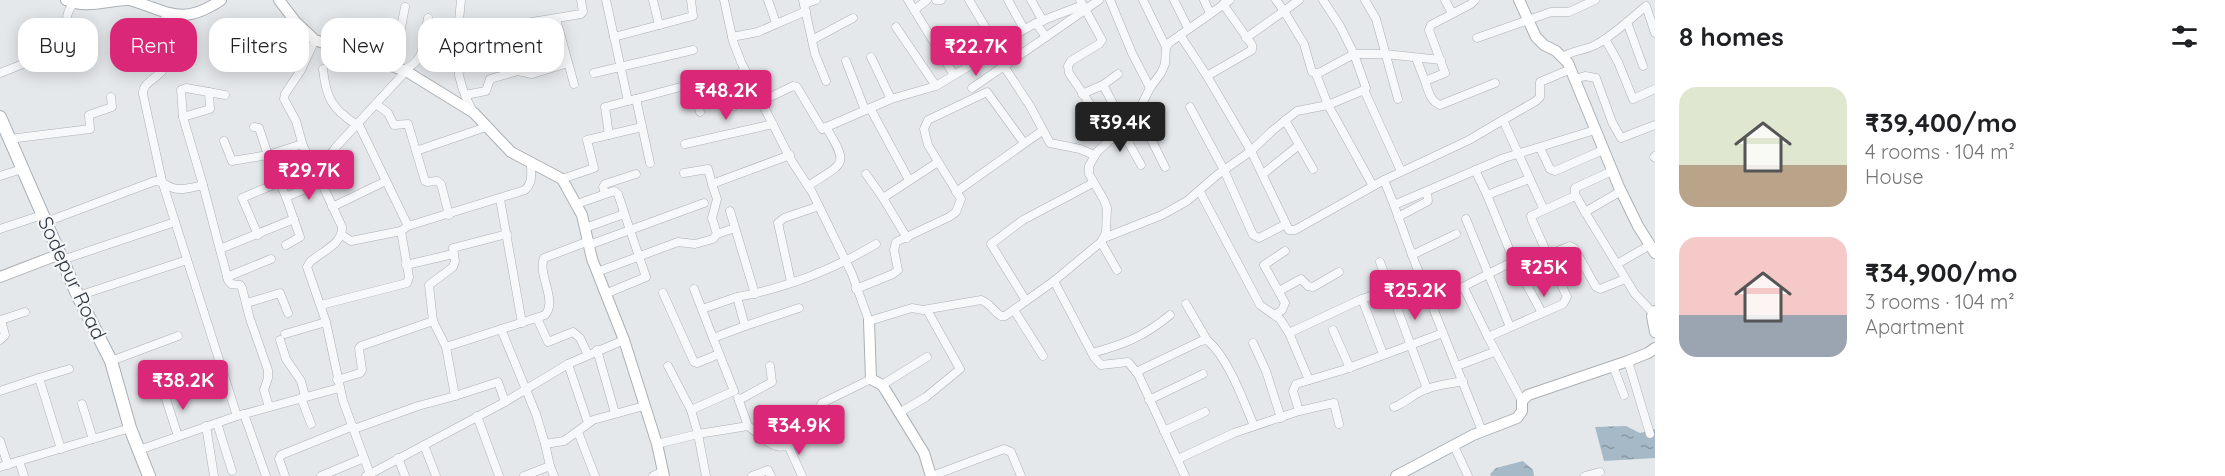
<!DOCTYPE html>
<meta charset="utf-8">
<style>
:root{--surface:#fff;--page:#f6f6f6;--text:#202124;--muted:#757577;--accent:#db2777}
body{margin:0;font-family:Quicksand,sans-serif;background:var(--page);color:var(--text);height:100vh;display:flex;flex-direction:column;font-size:22px;white-space:nowrap}
*{box-sizing:border-box;margin:0}
p{font-size:20px;color:var(--muted)}
.icon{flex:none;width:33px;height:33px;fill:none;stroke:currentColor;stroke-width:2;stroke-linecap:round;stroke-linejoin:round}
.map{position:relative;flex:1;overflow:hidden}
.side{display:flex;flex-direction:column;background:var(--surface);width:570px}
.side>*{flex:none}
.top-card{position:absolute;left:18px;top:18px;width:570px;height:54px;display:flex;gap:12px}
.price{position:absolute;translate:-50% -51px;padding:0 14px;border-radius:6px;background:var(--accent);color:#fff;font-size:20px;line-height:39px;filter:drop-shadow(0 2px 3px #0008)}
.price::after{content:'';position:absolute;left:50%;top:36px;width:18px;height:14px;margin-left:-9px;background:inherit;clip-path:polygon(0 0,100% 0,50% 100%)}
.price.current{background:#222;color:#fff}
ul{padding:0;list-style:none}
li{display:flex;align-items:center;gap:18px;height:150px;padding:0 24px}
li span{display:grid;place-items:center;flex:none;width:168px;height:120px;border-radius:18px;color:#555}
li>.icon{margin-inline-start:auto}
span .icon{width:72px;height:72px;fill:#fffc;stroke-width:1}
li b{font-size:26px}
h2{display:flex;justify-content:space-between;align-items:center;height:72px;padding:0 24px;font-size:26px}
.tag{padding:0 21px;border-radius:18px;background:var(--surface);box-shadow:0 3px 15px #0003;font-size:21px;line-height:54px}
.tag.current{background:var(--accent);color:#fff}
main{display:flex;flex:1;min-height:0}
.map>svg:first-child{display:block}
.water{fill:url(#water-ripples)}
.lines{fill:none;stroke-linecap:round;stroke-linejoin:round}
.street-casing{stroke:#aab0b5;stroke-width:9}
.secondary-casing{stroke:#aab0b5;stroke-width:12}
.primary-casing{stroke:#a6aeb5;stroke-width:14}
.street{stroke:#f7f8fa;stroke-width:8}
.secondary{stroke:#fff;stroke-width:10}
.primary{stroke:#fff;stroke-width:12}
.labels{text-anchor:middle;stroke-width:4.5;stroke-linejoin:round;paint-order:stroke}
.street-label{font-size:20px;fill:#2e3842;stroke:#f5f7f8}
</style>
<main>
<div class="map">
<svg width="1655" height="476" viewBox="0 0 1655 476">
<defs>
<pattern id="water-ripples" width="26" height="14" patternUnits="userSpaceOnUse" patternTransform="scale(1.5)"><rect width="26" height="14" fill="#a5bac6"/><path d="M2 4q2-2 4 0t4 0M15 11q2-2 4 0t4 0" fill="none" stroke="#8798a2"/></pattern>
</defs>
<rect width="100%" height="100%" fill="#e5e8eb"/>
<g class="water">
<path d="M1626,426l14,7 15,-4v29l-51,3 -9,-34z"/>
<path d="M1523,461l10,9 1,6h-43l-1,-2 6,-6z"/>
</g>
<g class="lines">
<g class="street-casing">
<g id="street">
<path d="M461,0c-4,45 -11,70 12,112"/>
<path d="M606,0l22,101 -23,6 4,28"/>
<path d="M653,0l6,25"/>
<path d="M724,0l9,41 8,21 50,98 21,32 40,82 17,47 43,-13 11,2 58,-10c9,3 12,11 20,16h4l49,-35 47,-39 5,-9 1,-25 -3,-8 -15,-26v-8l8,-14 39,-36 14,-28 11,-15 4,-9 1,-17 3,-4 61,-43"/>
<path d="M768,0l8,23"/>
<path d="M803,0l12,54 11,27"/>
<path d="M908,0l46,75"/>
<path d="M936,0h5"/>
<path d="M969,0l27,45"/>
<path d="M1008,0l16,29"/>
<path d="M1031,0l12,21"/>
<path d="M1080,0l22,40 -3,4 -28,17 -3,5 1,7 43,64"/>
<path d="M1110,0l22,53 18,35"/>
<path d="M1143,0l23,47"/>
<path d="M1174,0l14,28"/>
<path d="M1204,0l6,13"/>
<path d="M1276,0l8,11 15,-11"/>
<path d="M1323,0l17,26 14,28h31l56,6"/>
<path d="M1365,0l11,19 22,80"/>
<path d="M1445,0l7,13"/>
<path d="M1475,0l-4,4 -40,21 -2,5 16,43 -20,8c3,9 5,20 15,24l55,-22"/>
<path d="M804,4l12,-4"/>
<path d="M914,10l13,-10"/>
<path d="M165,13c1,16 6,37 1,52 -5,13 -24,16 -23,29l19,87 75,235"/>
<path d="M556,19l18,65"/>
<path d="M532,22l49,-8 2,-2 -2,-12"/>
<path d="M1627,22l16,44"/>
<path d="M1036,23l47,-18"/>
<path d="M896,27l40,59"/>
<path d="M1180,35l27,41 44,75 38,79h6l89,-50 10,25"/>
<path d="M614,37l79,-21 -2,-16"/>
<path d="M732,37l26,-5 48,-21"/>
<path d="M1477,38l74,-26h18l26,-12"/>
<path d="M1605,39l13,23 15,37 22,-10"/>
<path d="M812,40l41,-22"/>
<path d="M992,48l38,58 20,37 30,6 14,6"/>
<path d="M871,57l20,42"/>
<path d="M1416,58l9,23"/>
<path d="M1562,58c10,-9 24,-7 35,-14 18,-10 33,-25 49,-38l9,27"/>
<path d="M846,61l19,49"/>
<path d="M387,65l12,-27 6,-31"/>
<path d="M323,69c3,29 9,40 34,56"/>
<path d="M402,70c25,-8 21,-29 26,-52"/>
<path d="M0,73c15,-6 62,-22 67,-37 5,-13 -6,-16 6,-32"/>
<path d="M594,73l99,-23"/>
<path d="M1316,74l12,31 45,81"/>
<path d="M1207,76l45,-26v-5l-29,-41"/>
<path d="M1575,79l10,-3 11,2 16,44 9,16 34,-13"/>
<path d="M1103,85l22,41"/>
<path d="M972,88l74,-51"/>
<path d="M1364,90l37,81"/>
<path d="M1082,94l21,-9 15,-11"/>
<path d="M465,95l21,-4 4,-12 28,-8 14,3 36,-11"/>
<path d="M636,99l14,64"/>
<path d="M628,101l60,-16 4,1 8,26"/>
<path d="M762,101l31,-15 4,1 25,42 69,-30 45,-13 35,-21 25,-20 40,-22 10,14 53,-37"/>
<path d="M376,104l12,9 6,12 14,-1 17,57 2,1 10,-1 4,3 8,31"/>
<path d="M734,106l-5,-26 16,-10"/>
<path d="M1190,107l34,63 29,65 6,3 27,-14"/>
<path d="M870,108l39,72"/>
<path d="M1138,113l27,54"/>
<path d="M183,117l27,-8 -1,-17"/>
<path d="M1285,120l28,49"/>
<path d="M358,123l50,103"/>
<path d="M1121,129l20,36"/>
<path d="M9,139l81,-10 -1,-14 23,-8 -1,-10"/>
<path d="M224,141l8,20 36,-6 -9,-27 -5,-1"/>
<path d="M685,144l88,-20"/>
<path d="M303,146l-7,-25 -12,-22 1,-5 16,-24 14,-30"/>
<path d="M1540,148l10,21 5,2 48,-21"/>
<path d="M416,151l70,-24"/>
<path d="M1654,157l1,-1"/>
<path d="M1475,170l12,25"/>
<path d="M684,173l24,-4 4,15"/>
<path d="M866,174l17,24 24,40"/>
<path d="M1263,174l36,-29"/>
<path d="M0,176l22,-7"/>
<path d="M562,179l32,-11 -7,-28 55,-13"/>
<path d="M1529,179l-42,16 27,66 28,52"/>
<path d="M1384,180l85,-40 34,-20"/>
<path d="M203,185l25,95 3,4 9,1 2,3 8,31 18,51v8l-4,12 5,17"/>
<path d="M808,186c36,-24 42,-19 18,-59"/>
<path d="M1621,191l-36,21 50,82 18,19"/>
<path d="M956,192l86,-61"/>
<path d="M1200,192l60,113 20,14 9,14 20,47"/>
<path d="M605,193l-2,-6 2,-3 31,-10"/>
<path d="M286,197l35,-15"/>
<path d="M883,198l55,-36"/>
<path d="M500,199l22,124"/>
<path d="M577,204l37,-13 4,3 12,36 74,-27"/>
<path d="M332,207l54,-26"/>
<path d="M1544,210l31,-14"/>
<path d="M730,211l25,83"/>
<path d="M1585,212l-10,-18v-6l37,-17"/>
<path d="M1398,217l30,-16 -1,-9"/>
<path d="M1466,219l44,108"/>
<path d="M46,222l109,-41c8,0 11,5 18,7 9,3 21,-1 30,-3l-20,-68 -2,-27 5,-2 39,7"/>
<path d="M585,228l39,-14"/>
<path d="M0,229l42,-14"/>
<path d="M717,234l18,-6"/>
<path d="M258,235l-16,-37 38,-16"/>
<path d="M342,235l9,6 50,-10"/>
<path d="M1104,238l58,-23 25,-14 30,-26 34,-24 21,-20 25,-20 31,-6 36,-15 2,-2 -12,-34 -35,19 -7,-1 -8,-28 -20,-33 -38,27"/>
<path d="M1101,242l16,28"/>
<path d="M286,245l14,-8 -14,-40 -18,-42 31,-10 4,1 14,27"/>
<path d="M589,245l41,-15 16,47 -41,17"/>
<path d="M220,249l74,-30"/>
<path d="M1412,255l44,-21"/>
<path d="M1548,255l22,-9 4,2 22,39 4,2 25,-10"/>
<path d="M62,260l113,-38"/>
<path d="M1380,262l47,127"/>
<path d="M1617,264l33,-19"/>
<path d="M406,265l47,-11"/>
<path d="M597,272l81,-30 17,2 18,-5 4,-5 -5,-16 5,-19 -5,-15 78,-29"/>
<path d="M227,277l44,-18"/>
<path d="M1054,281l40,76 7,8 27,-3 10,12 47,102"/>
<path d="M791,282l-13,-59 6,-5 35,-12"/>
<path d="M1464,288l24,49"/>
<path d="M694,289l19,49"/>
<path d="M856,289l37,-15 5,-4 -4,-20 2,-8 53,-25 7,-5 5,-13 -33,-54 -4,-16 4,-9 59,-28 37,51"/>
<path d="M1279,291l22,-12 7,7 5,1 26,-15"/>
<path d="M663,293l31,69 3,1 22,-9"/>
<path d="M78,296l109,-36"/>
<path d="M1362,299l59,-20"/>
<path d="M1026,301l-35,-57 32,-24 70,-37"/>
<path d="M247,303l33,-10 8,20"/>
<path d="M1431,303l83,-42"/>
<path d="M1186,304l21,36"/>
<path d="M321,305l86,-22 2,-6 -8,-46 7,-5 117,-36c8,-8 6,-15 6,-26"/>
<path d="M702,309l35,-12"/>
<path d="M1014,310l29,46"/>
<path d="M1275,315l7,-5 3,-7 -21,-38 21,-14"/>
<path d="M537,318l11,24 25,-10 7,6 8,17"/>
<path d="M433,321l-4,-36 24,-18 2,-6 -2,-13 54,-14"/>
<path d="M745,326l54,-18"/>
<path d="M501,329l35,85 9,30"/>
<path d="M1333,330l17,38"/>
<path d="M1289,333l73,-34 21,55"/>
<path d="M285,334l41,-12"/>
<path d="M0,340l5,-5 -4,-15 24,-8"/>
<path d="M280,340l6,19 15,22 4,15"/>
<path d="M1253,343l13,28 15,47"/>
<path d="M597,350l18,63"/>
<path d="M1092,353c33,-9 51,-16 78,-38"/>
<path d="M111,361l67,-25"/>
<path d="M1628,361l22,73"/>
<path d="M568,364l20,59"/>
<path d="M668,366l23,44"/>
<path d="M1457,366l37,-14"/>
<path d="M1613,366l11,29"/>
<path d="M1136,372l65,-31 6,-1c21,17 37,62 47,86"/>
<path d="M337,380l23,-7 2,-3 -3,-22 2,-2 72,-25 13,26"/>
<path d="M882,385l45,-28"/>
<path d="M0,391l39,-13"/>
<path d="M164,393l14,43"/>
<path d="M301,398l10,26"/>
<path d="M738,398l10,28"/>
<path d="M739,400l33,-18 -2,-16"/>
<path d="M1149,400l54,-26"/>
<path d="M1522,401l-34,-64 75,-33 4,-7 -35,-77 -1,-4 13,-6 -41,-90 33,-19 4,-4v-15l31,-13"/>
<path d="M505,402l-7,-20 -43,14 -9,-49 99,-32c13,-15 -8,-40 -1,-57l45,-17"/>
<path d="M82,404l11,35"/>
<path d="M1394,407c11,-4 16,-10 26,-15 12,-7 30,-8 43,-11"/>
<path d="M1299,411l-6,-20 3,-7 47,-14 100,-37"/>
<path d="M899,413l27,-16 34,-28 -33,-59"/>
<path d="M244,414l22,62"/>
<path d="M477,416l22,60"/>
<path d="M217,423l15,48"/>
<path d="M206,426l8,50"/>
<path d="M354,429l64,-23 37,-10"/>
<path d="M1164,431l41,-19"/>
<path d="M1482,431l-70,-176 -18,-50 110,-47 91,-28"/>
<path d="M578,432l17,44"/>
<path d="M0,441l8,24"/>
<path d="M657,444l41,-10 -7,-24 43,-19 -21,-53 32,-12 -8,-29c49,-9 97,-28 139,-53"/>
<path d="M424,445l12,31"/>
<path d="M1454,446l14,30"/>
<path d="M789,447l13,29"/>
<path d="M61,449l-22,-71 30,-9"/>
<path d="M139,450l98,-34 102,-28"/>
<path d="M398,458l7,18"/>
<path d="M1178,459l56,-26 65,-22 35,-8 5,21"/>
<path d="M550,466l4,10"/>
<path d="M0,467l19,-6"/>
<path d="M24,476l-5,-15 111,-33"/>
<path d="M285,476l-6,-17 2,-4 72,-29"/>
<path d="M321,476l43,-18"/>
<path d="M366,476l4,-2 -27,-73 -17,-79 -19,-55 3,-5c11,-10 33,-18 32,-35l-25,-54 19,-26 70,-76"/>
<path d="M370,476v-2l135,-72 63,-38 56,-24"/>
<path d="M524,476l26,-10 -5,-22 19,-3 29,-21 51,-14"/>
<path d="M653,476l10,-5"/>
<path d="M706,476l-8,-42 50,-8c23,16 26,30 54,13 5,-4 10,-7 13,-14 3,-8 2,-15 7,-22l49,-24"/>
<path d="M752,476l16,-6 3,6"/>
<path d="M932,476l72,-27 7,3 10,24"/>
<path d="M1585,476l15,-4"/>
</g>
</g>
<g class="secondary-casing">
<g id="secondary">
<path d="M66,0c19,9 40,1 60,0"/>
<path d="M129,0c40,11 52,27 92,0"/>
<path d="M279,0l16,21 20,19 91,31 68,42 37,39 51,27 20,36 10,44 32,81 33,104 7,32"/>
<path d="M1519,0l17,37 8,8 12,6 12,12 51,124 19,39 17,27"/>
<path d="M0,277l60,-23"/>
<path d="M1655,311l-3,5 3,16"/>
<path d="M869,321l2,58 11,6 4,6 38,62 7,23"/>
<path d="M1396,476l77,-41 44,-17 5,-7v-10l6,-6 100,-34 20,-8 7,-5"/>
</g>
</g>
<g class="primary-casing">
<path id="primary" d="M0,117l78,179 33,65 19,67 19,48"/>
</g>
<use href="#street" class="street"/>
<use href="#secondary" class="secondary"/>
<use href="#primary" class="primary"/>
</g>
<g class="labels">
<g class="street-label">
<text transform="translate(72 278) rotate(65)" y="7">Sodepur Road</text>
</g>
</g>
</svg>
<b class="price" style="left:976px;top:77px">₹22.7K</b>
<b class="price" style="left:726px;top:121px">₹48.2K</b>
<b class="price current" style="left:1120px;top:153px">₹39.4K</b>
<b class="price" style="left:309px;top:201px">₹29.7K</b>
<b class="price" style="left:1544px;top:298px">₹25K</b>
<b class="price" style="left:1415px;top:321px">₹25.2K</b>
<b class="price" style="left:183px;top:411px">₹38.2K</b>
<b class="price" style="left:799px;top:456px">₹34.9K</b>
<div class="top-card">
<a class="tag">Buy</a>
<a class="tag current">Rent</a>
<a class="tag">Filters</a>
<a class="tag">New</a>
<a class="tag">Apartment</a>
</div>
</div>
<section class="side">
<h2>8 homes<svg class="icon" aria-label="filters" viewBox="0 0 24 24"><path d="M4 7h16M4 17h16"/><circle cx="9" cy="7" r="2"/><circle cx="15" cy="17" r="2"/></svg></h2>
<ul>
<li><span style="background:linear-gradient(#dfe7d0 65%,#b9a48a 0)"><svg class="icon" aria-label="home" viewBox="0 0 24 24"><path d="M3 11l9-7 9 7M6 9v11h12V9"/></svg></span><div><b>₹39,400/mo</b><p>4 rooms · 104 m²</p><p>House</p></div></li>
<li><span style="background:linear-gradient(#f6c9c9 65%,#9aa5b1 0)"><svg class="icon" aria-label="home" viewBox="0 0 24 24"><path d="M3 11l9-7 9 7M6 9v11h12V9"/></svg></span><div><b>₹34,900/mo</b><p>3 rooms · 104 m²</p><p>Apartment</p></div></li>
</ul>
</section>
</main>
